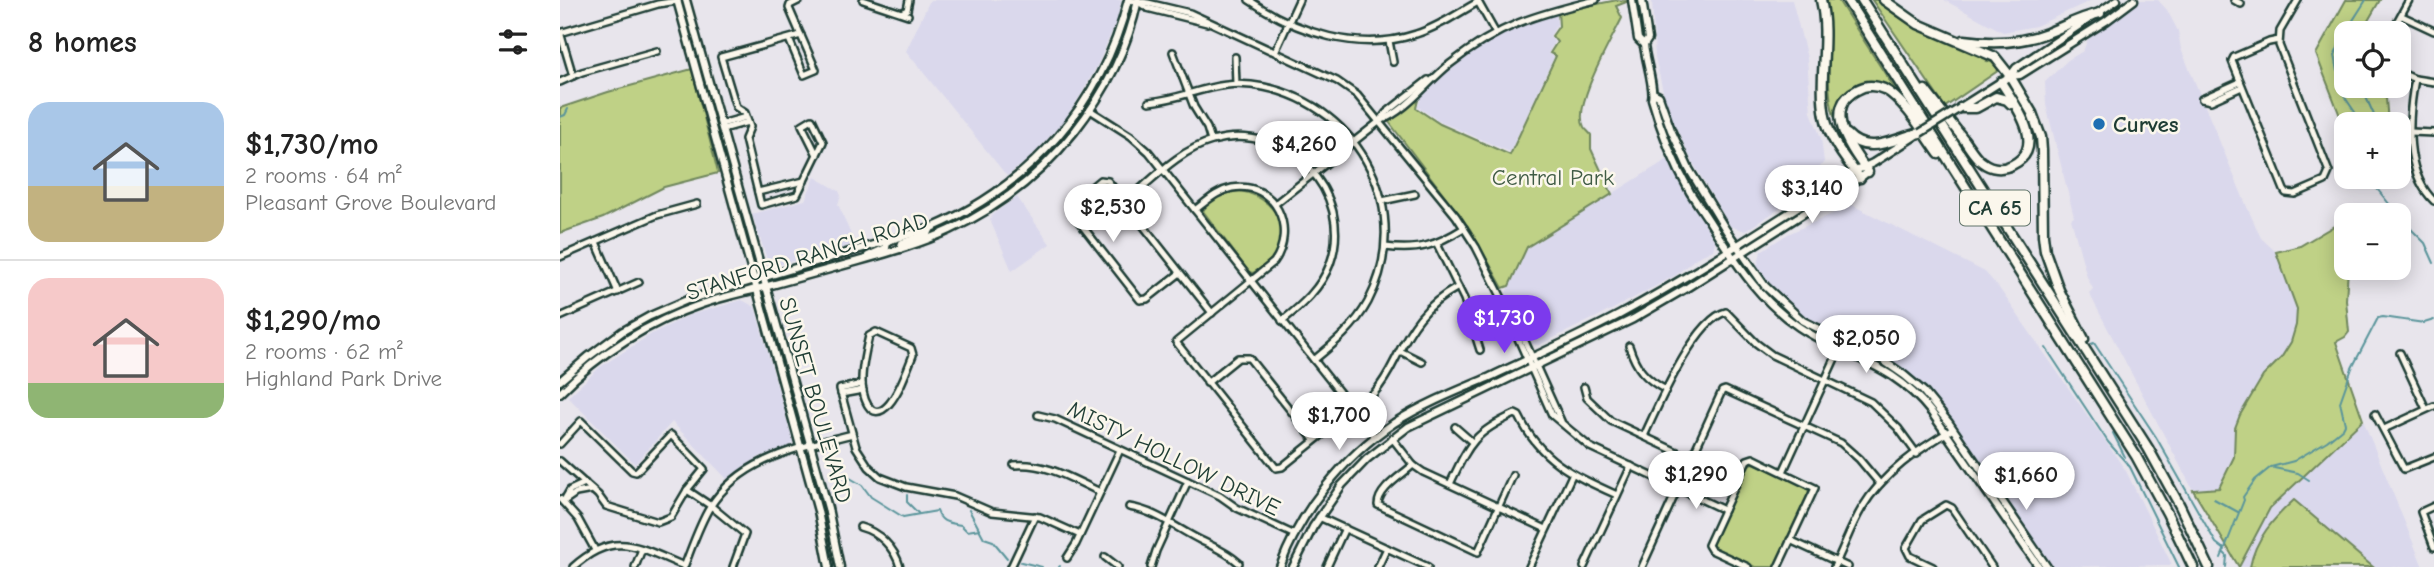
<!DOCTYPE html>
<meta charset="utf-8">
<style>
:root{--surface:#fff;--page:#f2f2f2;--text:#222;--muted:#767676;--line:#e0e0e0;--accent:#7c3aed}
body{margin:0;font-family:"Comic Neue",sans-serif;background:var(--page);color:var(--text);height:100vh;display:flex;flex-direction:column;font-size:26px;white-space:nowrap}
*{box-sizing:border-box;margin:0}
p{font-size:23px;color:var(--muted)}
.icon{flex:none;width:38px;height:38px;fill:none;stroke:currentColor;stroke-width:2;stroke-linecap:round;stroke-linejoin:round}
.map{position:relative;flex:1;overflow:hidden}
.panel{display:flex;flex-direction:column;background:var(--surface);width:560px}
.panel>*{flex:none}
.tools{position:absolute;left:1774px;top:21px;display:grid;gap:14px}
.tools a{display:grid;place-items:center;width:77px;height:77px;border-radius:14px;background:var(--surface);box-shadow:0 4px 18px #0003;font-size:35px}
.price{position:absolute;translate:-50% -60px;padding:0 16px;border-radius:24px;background:#fff;color:#222;font-size:23px;line-height:46px;filter:drop-shadow(0 2px 4px #0008)}
.price::after{content:'';position:absolute;left:50%;top:42px;width:21px;height:16px;margin-left:-10px;background:inherit;clip-path:polygon(0 0,100% 0,50% 100%)}
.price.active{background:var(--accent);color:#fff}
ul{padding:0;list-style:none}
li{display:flex;align-items:center;gap:21px;height:175px;padding:0 28px}
li+li{border-top:2px solid var(--line)}
li span{display:grid;place-items:center;flex:none;width:196px;height:140px;border-radius:21px;color:#555}
li>.icon{margin-inline-start:auto}
span .icon{width:84px;height:84px;fill:#fffc;stroke-width:1}
li b{font-size:30px}
h2{display:flex;justify-content:space-between;align-items:center;height:84px;padding:0 28px;font-size:30px}
main{display:flex;flex:1;min-height:0}
.map>svg:first-child{display:block}
.built{fill:#dad8ec}
.green{fill:#bfd186;stroke:#6f875d;stroke-width:2}
.lines{fill:none;stroke-linecap:round;stroke-linejoin:round}
.stream{stroke:#5a959b;stroke-width:2}
.minor-casing{stroke:#1f3d34;stroke-width:10}
.major-casing{stroke:#1f3d34;stroke-width:11}
.highway-casing{stroke:#1f3d34;stroke-width:13}
.minor{stroke:#fbf7ec;stroke-width:5}
.major{stroke:#fbf7ec;stroke-width:6}
.highway{stroke:#fbf7ec;stroke-width:8}
.major-bridge-casing{stroke:#1f3d34;stroke-width:11;stroke-linecap:butt}
.major-bridge{stroke:#fbf7ec;stroke-width:6}
.poi-dot{fill:#1f6fb2;stroke:#fbf7ec;stroke-width:2.5}
.labels{text-anchor:middle;stroke-width:5;stroke-linejoin:round;paint-order:stroke}
.shield{fill:#fbf7ec;stroke:#61756b;stroke-width:2}
.shield-label{font-size:21px;font-weight:bold;fill:#1f3d34}
.poi-label{font-size:23px;font-weight:bold;fill:#1f3d34;stroke:#fbf7ec;text-anchor:start}
.park-label{font-size:23px;fill:#3f5b44;stroke:#fbf7ec}
.street-label{font-size:23px;fill:#1f3d34;stroke:#fbf7ec}
</style>
<main>
<section class="panel">
<h2>8 homes<svg class="icon" aria-label="filters" viewBox="0 0 24 24"><path d="M4 7h16M4 17h16"/><circle cx="9" cy="7" r="2"/><circle cx="15" cy="17" r="2"/></svg></h2>
<ul>
<li><span style="background:linear-gradient(#a9c7e8 60%,#c2b280 0)"><svg class="icon" aria-label="home" viewBox="0 0 24 24"><path d="M3 11l9-7 9 7M6 9v11h12V9"/></svg></span><div><b>$1,730/mo</b><p>2 rooms · 64 m²</p><p>Pleasant Grove Boulevard</p></div></li>
<li><span style="background:linear-gradient(#f6c9c9 75%,#8fb573 0)"><svg class="icon" aria-label="home" viewBox="0 0 24 24"><path d="M3 11l9-7 9 7M6 9v11h12V9"/></svg></span><div><b>$1,290/mo</b><p>2 rooms · 62 m²</p><p>Highland Park Drive</p></div></li>
</ul>
</section>
<div class="map">
<svg width="1874" height="567" viewBox="0 0 1874 567">
<rect width="100%" height="100%" fill="#e8e5ec"/>
<filter id="ink" filterUnits="userSpaceOnUse"><feTurbulence type="fractalNoise" baseFrequency=".0143" numOctaves="2"/><feDisplacementMap in="SourceGraphic" scale="14" xChannelSelector="R" yChannelSelector="G"/><feConvolveMatrix kernelMatrix="1 2 1 2 8 2 1 2 1" color-interpolation-filters="sRGB"/></filter>
<g filter="url(#ink)">
<g class="built">
<path d="M370,0h191l-3,17 -20,47 -16,29 -18,28 -33,36 -24,19 -101,-125z"/>
<path d="M1092,0h140l15,58 4,54 10,26 3,24 -13,16 -11,9 4,6 -59,38 -15,-5 -37,-63 -26,-55 -12,-51z"/>
<path d="M1384,0h148l-56,26 -33,6z"/>
<path d="M1578,0h20l9,10 11,21 3,18 66,158 14,31 15,14 21,58 -1,15 -5,17 -10,16 -18,18 -28,52 -1,29 -15,31 -26,2 -104,-197 4,-4 -6,-12 -16,-58 3,-2 -28,-112 -1,-23 23,-22 15,-9 6,-14z"/>
<path d="M996,13l1,11 -7,12 4,6 -6,12 6,3 -44,95 -69,-30 -23,-15 5,-15 41,-37 37,-25z"/>
<path d="M1108,159l7,16 40,67 -2,8 -17,8 -20,17 -65,35 -72,35 -8,-1 -25,-51 21,-46z"/>
<path d="M255,177l24,14 2,5 -3,8 16,38 3,2 -79,21 -11,-6 -15,-45 53,-14z"/>
<path d="M457,197l33,47 -38,27 -22,-51 3,-6z"/>
<path d="M1292,205l133,67 14,16 127,183 46,94 -123,2 -66,-101 -56,-75 -33,-28 -88,-44 -38,-32 -16,-21 6,-2 3,-13 27,-17z"/>
<path d="M182,300l13,7 38,135 -3,4 -31,11 -32,22 -55,-57 -37,42 -67,-67 32,-30 53,-34 37,-18z"/>
<path d="M1803,420l60,147h-184l31,-59z"/>
</g>
<g class="green">
<path d="M1057,0l12,1 -13,5 6,12c-10,21 -50,88 -38,109 2,3 5,5 7,8v14l21,45 -85,53 -18,39 -6,2 -33,-59 -81,-107 30,-26 -3,12 24,16 70,31 46,-99 -6,-3 7,-11 -5,-6 7,-10 -1,-14z"/>
<path d="M1265,0h13l60,94c-29,-22 -58,-11 -62,26 -11,-20 -7,-91 -11,-120z"/>
<path d="M1312,0h6c32,31 71,42 111,58l-2,3 5,1 7,8 -54,37z"/>
<path d="M1786,0h34l-19,33h-14v53h22l17,12 2,26h-41v10l-31,-80z"/>
<path d="M132,69l26,104 -54,14 -61,31 -43,15v-125l48,-16z"/>
<path d="M680,191c47,8 56,60 13,82l-4,-1 -46,-61c7,-14 22,-18 37,-20z"/>
<path d="M1774,226l7,1 6,7 1,34 -2,32 3,32 -4,5 -9,5 27,78 -93,88 -31,59 -46,-77 26,-2 15,-31 1,-29 5,-13 23,-39 18,-18 10,-16 5,-17 1,-16 -21,-57 24,-6z"/>
<path d="M1194,463l52,24 3,5 -35,75h-19l-41,-19 -2,-5 36,-78z"/>
<path d="M1734,500l79,67h-123c5,-28 24,-49 44,-67z"/>
</g>
<g class="lines">
<g class="stream">
<path d="M1806,0l-23,36 -8,19 4,22 8,9 18,9 9,20 1,9"/>
<path d="M1779,78l5,18 19,28"/>
<path d="M0,117l5,-2 3,-6"/>
<path d="M1815,177l-1,8 24,30"/>
<path d="M1839,217l26,26 9,20"/>
<path d="M1531,344l3,-1 62,94 60,106 9,7"/>
<path d="M1486,348l62,94 22,25 49,100"/>
<path d="M1553,433l12,24"/>
<path d="M1714,468l24,5 11,7"/>
<path d="M272,474l18,4 12,7 9,12 32,20 34,-6c5,13 11,11 24,14l6,6 13,-2"/>
<path d="M347,495v7l11,11"/>
<path d="M1654,499l24,13"/>
<path d="M409,510l15,28 9,3 14,17"/>
<path d="M1664,553l3,3 -1,11"/>
<path d="M1661,558l23,-58 -1,-3 12,-17 16,-13 23,-6 33,-20 16,-13 2,-4 -5,-22 12,-34 26,-50 5,-1 41,6 10,-3"/>
<path d="M461,562l21,5"/>
<path d="M499,567l1,-1"/>
</g>
<g class="minor-casing">
<g id="minor">
<path d="M303,0l45,15"/>
<path d="M568,0l20,3 42,10 147,68 20,14 99,121 20,31 32,63 6,7 47,104"/>
<path d="M689,0c48,33 110,53 167,34 23,-7 42,-21 62,-32"/>
<path d="M917,0l18,32"/>
<path d="M1674,0l7,4"/>
<path d="M581,4l6,4 60,15"/>
<path d="M343,12l4,-2 2,-10"/>
<path d="M1842,16l32,15"/>
<path d="M0,32l13,44"/>
<path d="M0,33l98,-29 20,-3"/>
<path d="M1831,33l18,-33"/>
<path d="M241,35l-80,22 15,50 9,6 5,14 -5,12 16,66 36,-10 26,-53 -11,-23 -10,6 15,30"/>
<path d="M229,39l15,36 12,-5 -27,-62 1,-3 10,-5"/>
<path d="M1719,40l-10,2 -35,15 -2,4 52,129 2,3 9,1 30,-13 4,-9 -50,-127 1,-14 18,-31"/>
<path d="M829,41l4,21"/>
<path d="M613,52l21,55 13,21 4,13"/>
<path d="M715,52l24,-52"/>
<path d="M675,57l1,27"/>
<path d="M1839,72l16,7 19,3"/>
<path d="M1855,79c-7,38 -11,93 19,122"/>
<path d="M0,82l22,-10 75,-21"/>
<path d="M1642,99l9,2 31,-14"/>
<path d="M1642,99l38,-17"/>
<path d="M589,102c43,-4 67,-25 115,-15 97,20 151,125 104,215 -13,24 -33,41 -54,58"/>
<path d="M530,110l41,26 18,16 226,285"/>
<path d="M820,121l6,-8 42,-33"/>
<path d="M161,124l25,-7"/>
<path d="M163,129l25,-7"/>
<path d="M1851,132l23,1"/>
<path d="M198,192l46,-11"/>
<path d="M822,201l33,-7"/>
<path d="M565,202c26,-21 54,-52 87,-61 73,-21 144,51 118,123 -9,24 -28,41 -48,57"/>
<path d="M715,204l105,-83c28,-11 47,-39 70,-57 51,-40 85,-49 146,-64"/>
<path d="M635,210c12,-9 22,-19 37,-22 44,-7 65,41 42,74l-98,80 100,126 6,-1 92,-74c9,-10 15,-21 21,-33 16,-33 30,-55 63,-73"/>
<path d="M36,242l22,50"/>
<path d="M877,244l27,55 16,51"/>
<path d="M825,247c34,4 50,-1 79,-19"/>
<path d="M0,257l97,-42 40,-11"/>
<path d="M620,273l-33,26 -7,1 -67,-86 -2,-10 29,-24 8,1 104,132"/>
<path d="M948,310v6l44,99 38,32 134,63"/>
<path d="M0,317l79,-35"/>
<path d="M316,332l35,16 2,7c-6,15 -13,36 -24,49 -19,22 -28,-10 -27,-25 0,-14 4,-30 7,-43z"/>
<path d="M1069,346c7,22 16,33 37,44"/>
<path d="M840,351l22,11"/>
<path d="M1840,353l26,56"/>
<path d="M647,383l31,-25h11l65,82"/>
<path d="M302,384l-22,5 16,58 13,20 11,10 26,10 49,9 37,16 48,5 40,18"/>
<path d="M1024,387l3,11 24,23 81,38"/>
<path d="M281,394l22,-4"/>
<path d="M1815,414l29,55 30,-12"/>
<path d="M478,415l17,4 165,77 17,12 58,27"/>
<path d="M895,427l16,14"/>
<path d="M1824,429l50,-23"/>
<path d="M1084,436c13,-28 51,-117 82,-124l30,31 16,12 99,47 27,26 19,26"/>
<path d="M832,438l21,27 10,7 123,57"/>
<path d="M0,444l21,-23 51,50 4,1 35,-37 33,34 -17,21 -16,27 -13,5 -52,-16 -8,-11 -38,-34"/>
<path d="M454,465c32,-3 58,14 86,27"/>
<path d="M853,465c-12,11 -35,24 -35,40l100,47 35,-77"/>
<path d="M1223,472l60,-131"/>
<path d="M25,483l-15,7 -7,12 13,-9 16,-3"/>
<path d="M890,484c19,-40 23,-51 65,-70l4,2c21,45 56,60 98,79"/>
<path d="M127,490l24,16 34,28 -12,33"/>
<path d="M0,499l18,20 17,31"/>
<path d="M1874,506l-13,6 13,35"/>
<path d="M569,507c27,4 47,21 71,33 14,7 27,12 39,23"/>
<path d="M759,517l109,50"/>
<path d="M300,527c19,5 35,21 40,40"/>
<path d="M1230,540l58,27"/>
<path d="M545,557l13,10"/>
<path d="M507,558l9,-14 44,-94"/>
<path d="M13,567c42,-38 65,-20 111,-1"/>
<path d="M75,567l7,-18"/>
<path d="M124,567c8,-20 15,-42 26,-60 32,-50 89,-59 142,-73"/>
<path d="M451,567l24,-51"/>
<path d="M591,567l5,-16 32,-70"/>
<path d="M767,567l18,-39"/>
<path d="M818,567l9,-19"/>
<path d="M969,567l43,-92"/>
<path d="M1024,567l47,-101"/>
<path d="M1082,567l80,-176 3,-1 116,53 18,16 21,25"/>
<path d="M1188,567l-37,-17 -3,-5 39,-85 6,-2 62,30 -37,79"/>
<path d="M1274,567c10,-20 17,-41 28,-59 21,-35 57,-59 91,-79"/>
<path d="M1373,567l-23,-11 -4,-8 16,-28 24,-15 6,3 40,59"/>
</g>
</g>
<g class="major-casing">
<g id="major">
<path d="M117,0l141,511 11,56"/>
<path d="M126,0l142,508 12,59"/>
<path d="M1072,0l6,39 6,6"/>
<path d="M1082,0l6,39 -4,6c1,13 11,43 8,54 9,32 21,63 38,93 8,13 18,26 26,40 24,37 46,70 83,95 50,33 92,34 133,86l107,154"/>
<path d="M1450,76l6,-8 101,-68"/>
<path d="M1093,93l6,3 12,34 18,39 37,61 39,56 38,35 78,38 23,16 19,16 26,32 98,144"/>
<path d="M1401,107l49,-31 10,-1 86,-54 28,-21"/>
<path d="M340,249l2,-6 26,-9 3,-6"/>
<path d="M308,256l18,-8 1,-6"/>
<path d="M0,381l28,-24 35,-26 27,-15 37,-16 244,-72c99,-42 171,-124 197,-228"/>
<path d="M0,393c39,-40 89,-71 142,-89 22,-8 44,-12 66,-18 29,-8 58,-16 87,-24 32,-9 65,-18 95,-32 48,-22 91,-56 124,-98 30,-38 54,-84 64,-132"/>
<path d="M720,567c21,-57 63,-110 114,-144 30,-19 63,-32 96,-46 43,-20 87,-40 129,-62 80,-43 156,-94 232,-142l22,-10 42,-27"/>
<path d="M733,567l20,-40 29,-42 25,-26 41,-32 225,-108 55,-32 176,-112"/>
</g>
</g>
<g class="highway-casing">
<g id="highway">
<path d="M1261,0c9,38 -3,79 4,116 4,23 21,44 35,62"/>
<path d="M1287,0l289,456 31,57 26,54"/>
<path d="M1302,0l286,448 32,58 29,61"/>
<path d="M1324,0l34,24 77,33 15,19 22,37 9,24 1,14 1,84 2,16 14,39 25,49"/>
<path d="M1404,40c28,4 57,3 83,-7 18,-7 34,-16 53,-20"/>
<path d="M1365,90c13,17 27,34 40,51 5,7 10,16 17,21 9,7 20,8 30,3 37,-18 2,-62 -11,-83"/>
<path d="M1400,108h16l20,-11 11,3 4,4"/>
<path d="M1287,134c21,23 47,4 73,-1"/>
<path d="M1308,172c-16,-21 -47,-64 -11,-82 8,-5 18,-5 27,-1 20,10 42,47 55,65"/>
</g>
</g>
<use href="#minor" class="minor"/>
<use href="#major" class="major"/>
<use href="#highway" class="highway"/>
<g class="major-bridge-casing">
<path id="major-bridge" d="M1360,133l40,-25"/>
</g>
<use href="#major-bridge" class="major-bridge"/>
</g>
</g>
<circle class="poi-dot" cx="1539" cy="124" r="7"/>
<g class="labels">
<rect class="shield" x="1400" y="190.5" width="70" height="35" rx="5"/>
<g class="shield-label">
<text x="1435" y="215">CA 65</text>
</g>
<g class="poi-label">
<text x="1553" y="132">Curves</text>
</g>
<g class="park-label">
<text x="993" y="185">Central Park</text>
</g>
<g class="street-label">
<text transform="translate(247 256) rotate(-17)" y="8">STANFORD RANCH ROAD</text>
<text transform="translate(256 400) rotate(74)" y="8">SUNSET BOULEVARD</text>
<text transform="translate(614 458) rotate(26)" y="8">MISTY HOLLOW DRIVE</text>
</g>
</g>
</svg>
<div class="tools">
<a><svg class="icon" aria-label="locate" viewBox="0 0 24 24"><circle cx="12" cy="12" r="6"/><path d="M12 2v4M12 18v4M2 12h4M18 12h4"/></svg></a>
<a>+</a>
<a>−</a>
</div>
<b class="price" style="left:744px;top:181px">$4,260</b>
<b class="price" style="left:1252px;top:225px">$3,140</b>
<b class="price" style="left:553px;top:244px">$2,530</b>
<b class="price active" style="left:944px;top:355px">$1,730</b>
<b class="price" style="left:1306px;top:375px">$2,050</b>
<b class="price" style="left:779px;top:452px">$1,700</b>
<b class="price" style="left:1136px;top:511px">$1,290</b>
<b class="price" style="left:1466px;top:512px">$1,660</b>
</div>
</main>
